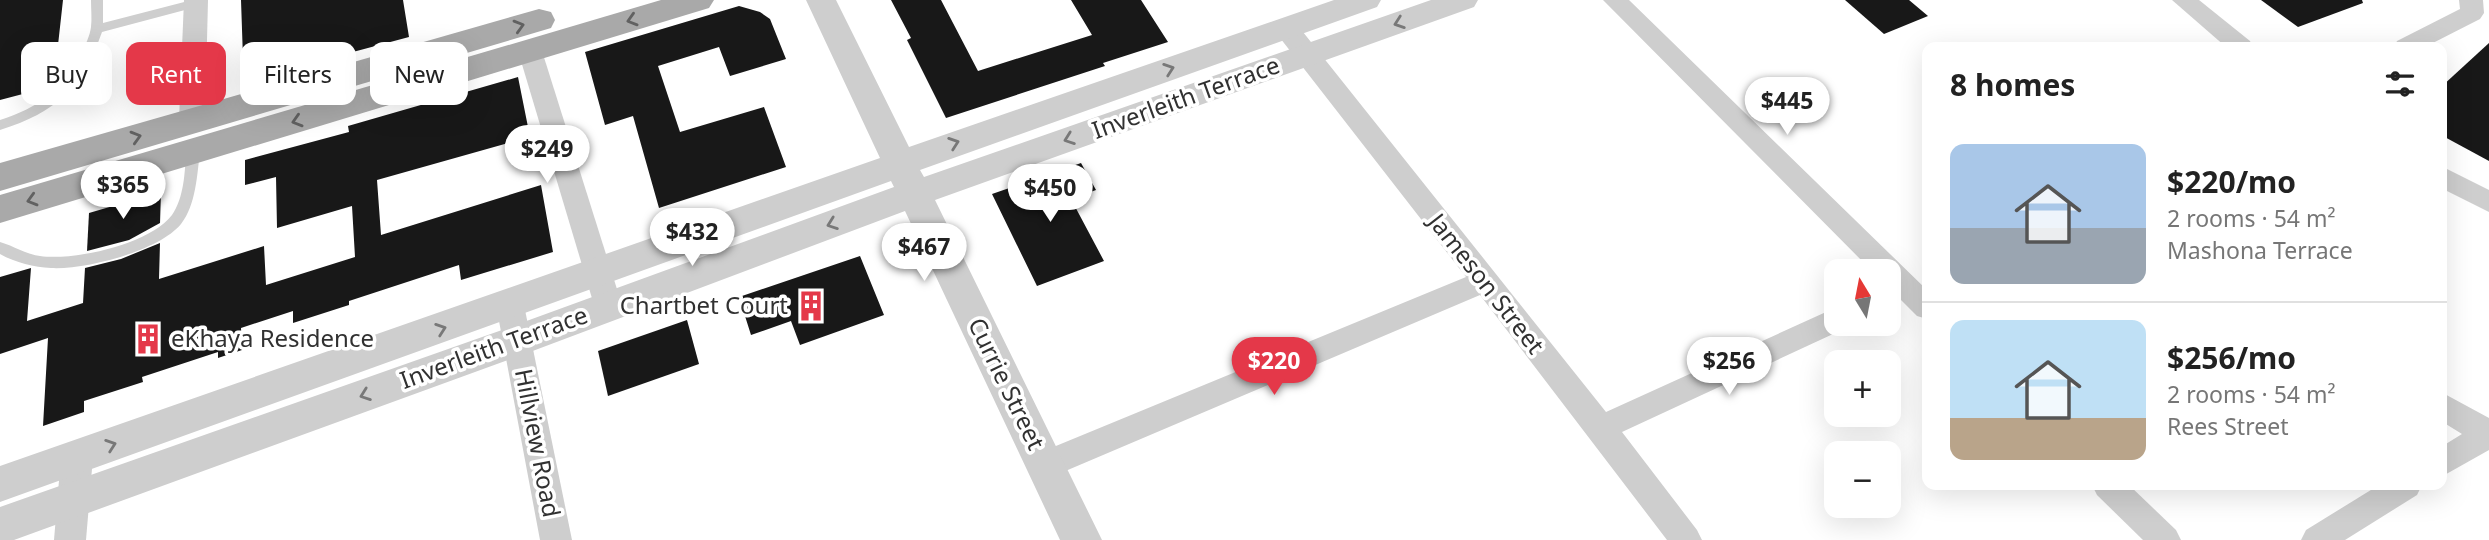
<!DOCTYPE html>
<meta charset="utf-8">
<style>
:root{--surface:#fff;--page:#f6f6f6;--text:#222;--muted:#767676;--line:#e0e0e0;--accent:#e43849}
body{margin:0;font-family:"Noto Sans",sans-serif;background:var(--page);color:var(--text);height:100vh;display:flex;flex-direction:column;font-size:26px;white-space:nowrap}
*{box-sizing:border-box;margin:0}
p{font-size:23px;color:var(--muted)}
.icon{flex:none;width:38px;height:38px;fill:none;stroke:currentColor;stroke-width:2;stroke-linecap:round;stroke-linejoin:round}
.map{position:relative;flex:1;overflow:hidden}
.details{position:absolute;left:1922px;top:42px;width:525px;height:448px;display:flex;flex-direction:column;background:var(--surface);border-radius:14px;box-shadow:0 7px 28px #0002}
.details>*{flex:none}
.hud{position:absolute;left:21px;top:42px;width:665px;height:63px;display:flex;gap:14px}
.needle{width:46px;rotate:350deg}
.fabs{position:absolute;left:1824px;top:259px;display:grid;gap:14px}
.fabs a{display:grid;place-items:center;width:77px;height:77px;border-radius:14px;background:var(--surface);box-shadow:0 7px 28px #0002;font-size:35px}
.price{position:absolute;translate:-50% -60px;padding:0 16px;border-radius:24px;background:#fff;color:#222;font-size:23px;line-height:46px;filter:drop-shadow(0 2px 4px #0008)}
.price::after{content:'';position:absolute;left:50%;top:42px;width:21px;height:16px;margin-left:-10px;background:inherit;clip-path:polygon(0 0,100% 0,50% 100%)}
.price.on{background:var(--accent);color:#fff}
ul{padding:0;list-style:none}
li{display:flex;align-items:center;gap:21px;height:175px;padding:0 28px}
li+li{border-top:2px solid var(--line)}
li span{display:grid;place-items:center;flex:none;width:196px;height:140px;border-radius:14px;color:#555}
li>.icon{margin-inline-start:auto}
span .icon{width:84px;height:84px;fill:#fffc;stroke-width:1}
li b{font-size:30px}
h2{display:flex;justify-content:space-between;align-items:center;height:84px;padding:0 28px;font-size:30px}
.pill{padding:0 24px;border-radius:14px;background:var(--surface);box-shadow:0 7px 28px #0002;font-size:24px;line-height:63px}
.pill.on{background:var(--accent);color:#fff}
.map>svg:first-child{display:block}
.building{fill:#181818}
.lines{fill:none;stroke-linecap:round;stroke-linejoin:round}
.service{fill:#cecece;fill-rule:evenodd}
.minor{fill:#cecece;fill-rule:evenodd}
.tertiary{fill:#cecece;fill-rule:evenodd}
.primary{fill:#a9a9a9;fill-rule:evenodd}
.oneway{stroke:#616161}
.oneway2{stroke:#787878}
.labels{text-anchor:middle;stroke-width:7;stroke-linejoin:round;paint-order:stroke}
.street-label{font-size:24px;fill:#313131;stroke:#fff}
.poi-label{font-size:24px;fill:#313131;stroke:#fff;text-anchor:end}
</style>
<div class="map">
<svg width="2489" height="540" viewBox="0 0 2489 540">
<rect width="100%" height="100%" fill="#fff"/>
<g class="building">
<path d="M0,0h63l-7,63 -15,2 -3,25 -38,10z"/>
<path d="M241,0h162l6,37 -86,23v5l-79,23z"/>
<path d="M891,0h50l37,71 114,-36 -21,-35h70l27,42 -65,21 2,3 -159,52 -39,-78 4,-2z"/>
<path d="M1845,0h64l19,16 -44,18z"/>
<path d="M2261,0h101l1,3 -65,24z"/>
<path d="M739,6l21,6 10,7 16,40 -56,17 -11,-29 -61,19 22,66 84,-25 22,60 -127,41 -26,-92 -28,9 -20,-73z"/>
<path d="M2489,43v118l-48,-26v-48z"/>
<path d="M518,77l12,60 -153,43 4,55 160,-50 12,67 -92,28 -2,-15 -110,36v4l-56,18v-12l-52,17 1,22 -24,8v-6l-76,25 1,5 -59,19v11l-41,14 5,-88 -48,16v-77l31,-9 -4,53 56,-18 2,-35 36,-9 39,-16 -1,36 105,-33 2,39 89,-28 -3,-51 -75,22 -1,-51 -31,8v-25l104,-28 -1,-6z"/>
<path d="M1081,163l15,27 -25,9 33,62 -67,25 -45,-92z"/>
<path d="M161,192l-1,31 -31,17 -42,11 2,-38z"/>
<path d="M860,256l24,59 -84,30 -9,-24 -40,14 -12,-38z"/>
<path d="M687,320l12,44 -91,32 -10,-45z"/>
</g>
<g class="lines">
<g class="service">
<path d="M91,0h12v23l89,-23h8l2,3 -2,3 -98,26c-20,56 -45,80 -102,98v-10c37,-12 65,-30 82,-67 3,-8 8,-17 9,-26 1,-8 0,-18 0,-27z"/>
<path d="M193,147l7,5c-3,23 -4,53 -19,72 -22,27 -96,46 -130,44 -17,-1 -35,-5 -51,-14v-12c14,4 25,12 40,14 35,5 110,-12 132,-41 12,-17 13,-43 14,-63z"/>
</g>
<g class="minor">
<path d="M184,0h24l-3,120 -4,7 -9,2 -9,-2 -4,-7z"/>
<path d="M1603,0h26l298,290v29l-10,-3 -29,-29v-16h-16z"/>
<path d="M2172,0h27l51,41 3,6h-27z"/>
<path d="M2459,0h24l1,13 -4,6 -55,28h-31l3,-6 63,-32z"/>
<path d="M1286,20l9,2 311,390 220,-100 10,-4v16h12l-2,4 -224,104 75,98 5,10h-35l-187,-245 -424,180 -11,4 -11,-4 -5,-10 5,-10 432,-178 -189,-243 -3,-6 3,-6z"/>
<path d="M530,43l9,2 3,6 80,254 -4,8 -10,3 -10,-3 -4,-8 -76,-254 3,-6z"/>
<path d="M2441,166l48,24v22l-48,-24z"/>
<path d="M510,294l10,3 4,8 48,235h-32l-44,-235 4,-8z"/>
<path d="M2441,392l48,26v32l-48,27v-30l21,-13 -21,-13z"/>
<path d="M77,443l11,4 5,10 -7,83h-32l7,-83 5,-10z"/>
<path d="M2092,485h37l47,45 5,10h-38l-46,-45z"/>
<path d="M2379,485h43l-5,10 -72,45h-44l5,-10z"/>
</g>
<path class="tertiary" d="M806,0h30l73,147 425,-147h47l-4,7 -457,163 4,7 507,-177h47l-4,7 -539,193 167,340h-42l-155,-329 -375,141 -516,188h-14v-33l502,-177 392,-143 -3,-6 -891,321v-36l880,-308z"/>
<g class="primary">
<path d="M661,0h53l-5,8 -709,215v-28z"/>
<path d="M539,9l12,3 4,8 -4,8 -551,163v-28z"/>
</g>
</g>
<defs><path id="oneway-chevron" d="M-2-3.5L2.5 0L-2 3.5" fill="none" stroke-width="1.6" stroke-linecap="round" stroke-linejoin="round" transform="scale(1.75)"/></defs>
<g class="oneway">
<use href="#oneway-chevron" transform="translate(632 20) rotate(163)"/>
<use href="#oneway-chevron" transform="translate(519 26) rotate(-16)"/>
<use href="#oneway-chevron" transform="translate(297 121) rotate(163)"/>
<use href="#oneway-chevron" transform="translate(136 137) rotate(-16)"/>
<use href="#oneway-chevron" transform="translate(32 200) rotate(164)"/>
</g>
<g class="oneway2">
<use href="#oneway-chevron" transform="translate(1399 23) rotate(161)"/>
<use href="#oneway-chevron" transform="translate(1169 69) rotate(-19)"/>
<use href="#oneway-chevron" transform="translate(1069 139) rotate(160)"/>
<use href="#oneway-chevron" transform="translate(954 143) rotate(-19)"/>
<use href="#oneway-chevron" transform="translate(832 224) rotate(160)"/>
<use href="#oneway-chevron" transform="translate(441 329) rotate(-19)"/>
<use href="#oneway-chevron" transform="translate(365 395) rotate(160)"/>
<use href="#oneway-chevron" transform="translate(111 445) rotate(-19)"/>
</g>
<defs>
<g id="building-bare" transform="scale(2.415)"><path d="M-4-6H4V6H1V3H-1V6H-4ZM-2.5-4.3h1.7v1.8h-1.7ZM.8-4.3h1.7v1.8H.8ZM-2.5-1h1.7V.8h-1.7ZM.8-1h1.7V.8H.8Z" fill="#e43849" stroke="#fff" stroke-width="2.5" paint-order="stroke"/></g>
</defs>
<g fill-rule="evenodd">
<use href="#building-bare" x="811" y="306"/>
<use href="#building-bare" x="148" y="339"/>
</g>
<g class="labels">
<g class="street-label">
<text transform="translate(1186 98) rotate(-20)" y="8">Inverleith Terrace</text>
<text transform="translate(1486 284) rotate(52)" y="8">Jameson Street</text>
<text transform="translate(494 348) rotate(-20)" y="8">Inverleith Terrace</text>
<text transform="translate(1006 384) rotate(64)" y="8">Currie Street</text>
<text transform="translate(537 443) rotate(79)" y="8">Hillview Road</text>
</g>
<g class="poi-label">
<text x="788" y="314">Chartbet Court</text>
<text x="171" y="347" text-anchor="start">eKhaya Residence</text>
</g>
</g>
</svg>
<div class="fabs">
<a><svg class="needle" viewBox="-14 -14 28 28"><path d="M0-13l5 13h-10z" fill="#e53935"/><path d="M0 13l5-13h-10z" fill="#767676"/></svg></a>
<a>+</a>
<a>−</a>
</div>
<b class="price" style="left:1787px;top:137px">$445</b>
<b class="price" style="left:547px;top:185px">$249</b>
<b class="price" style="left:123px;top:221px">$365</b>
<b class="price" style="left:1050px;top:224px">$450</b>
<b class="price" style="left:692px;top:268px">$432</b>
<b class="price" style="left:924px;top:283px">$467</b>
<b class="price on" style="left:1274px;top:397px">$220</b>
<b class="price" style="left:1729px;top:397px">$256</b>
<div class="hud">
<a class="pill">Buy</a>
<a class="pill on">Rent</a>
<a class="pill">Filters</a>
<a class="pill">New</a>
</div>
<section class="details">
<h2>8 homes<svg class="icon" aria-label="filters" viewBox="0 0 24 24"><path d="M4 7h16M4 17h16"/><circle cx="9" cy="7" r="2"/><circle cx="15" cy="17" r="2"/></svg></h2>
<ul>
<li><span style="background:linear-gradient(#a9c7e8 60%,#9aa5b1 0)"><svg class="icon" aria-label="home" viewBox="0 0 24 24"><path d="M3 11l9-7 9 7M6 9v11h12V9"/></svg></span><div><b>$220/mo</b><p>2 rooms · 54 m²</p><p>Mashona Terrace</p></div></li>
<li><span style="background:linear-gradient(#bfe0f5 70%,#b9a48a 0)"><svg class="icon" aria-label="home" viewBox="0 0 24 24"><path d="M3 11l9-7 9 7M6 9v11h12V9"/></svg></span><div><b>$256/mo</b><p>2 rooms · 54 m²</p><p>Rees Street</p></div></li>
</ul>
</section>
</div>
